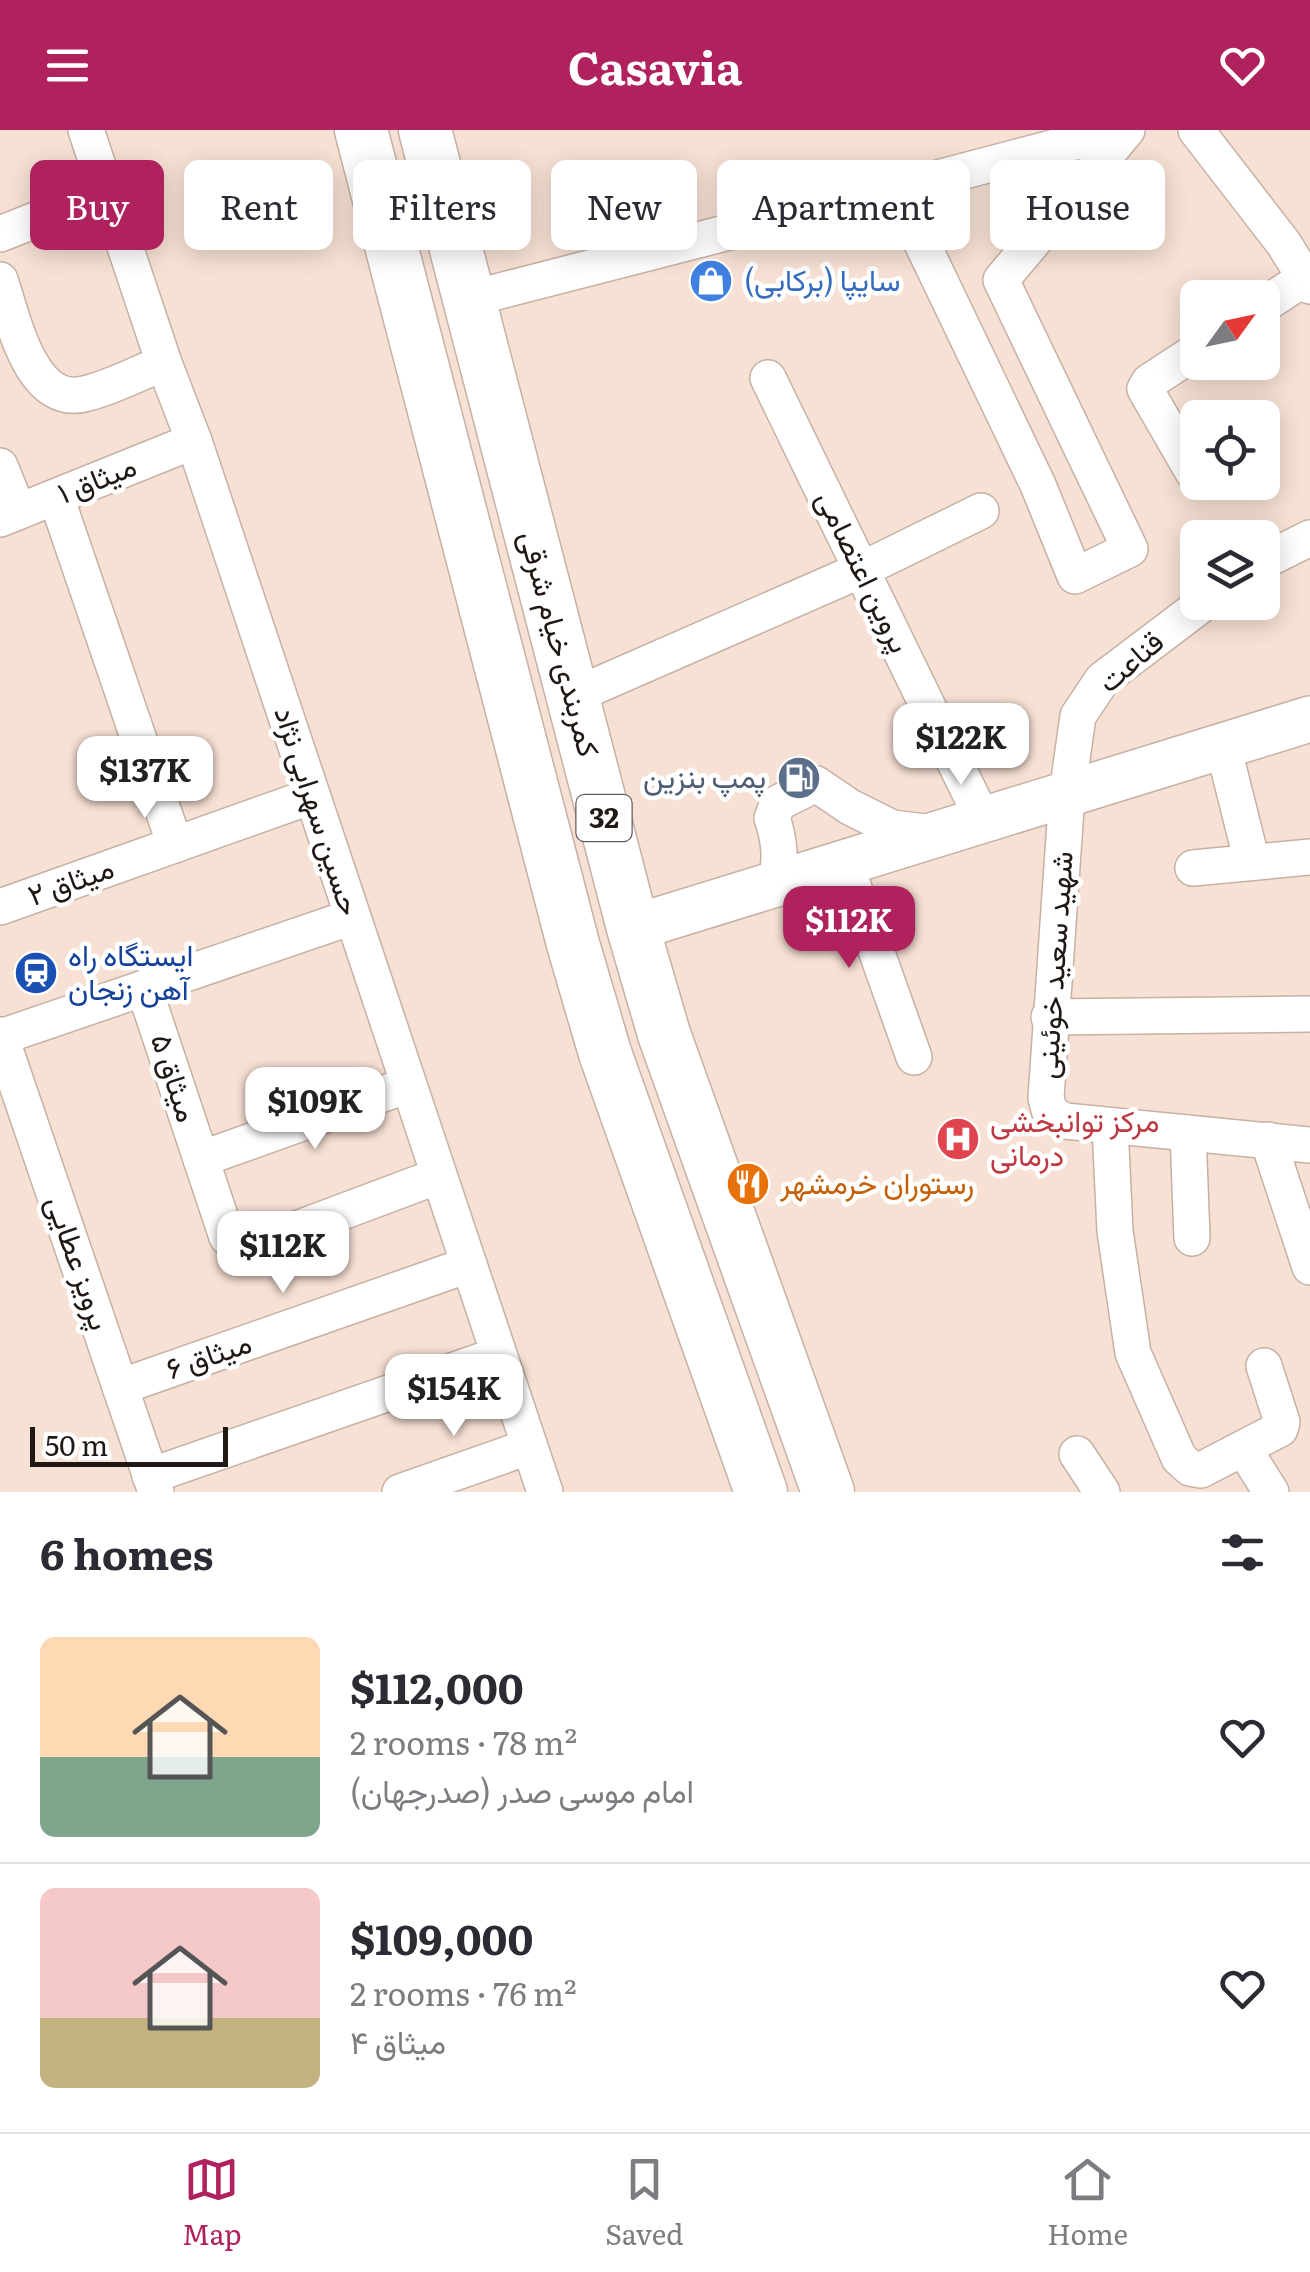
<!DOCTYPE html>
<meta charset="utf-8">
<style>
:root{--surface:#fff;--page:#f7f7f7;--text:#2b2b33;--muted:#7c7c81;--line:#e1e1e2;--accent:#af225e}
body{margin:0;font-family:Literata,Vazirmatn,serif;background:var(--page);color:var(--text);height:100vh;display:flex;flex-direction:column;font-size:38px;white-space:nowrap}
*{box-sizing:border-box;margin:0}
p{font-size:32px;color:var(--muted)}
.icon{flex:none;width:55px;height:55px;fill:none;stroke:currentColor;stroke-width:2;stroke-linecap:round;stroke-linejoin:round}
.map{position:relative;height:1362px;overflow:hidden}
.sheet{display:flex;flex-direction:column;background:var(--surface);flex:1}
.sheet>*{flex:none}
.guide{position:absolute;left:30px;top:30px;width:1250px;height:90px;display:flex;gap:20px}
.needle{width:65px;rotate:57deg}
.tools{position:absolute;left:1180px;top:150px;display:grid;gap:20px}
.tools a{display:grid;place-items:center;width:100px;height:100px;border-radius:15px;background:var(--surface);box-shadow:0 5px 25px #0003;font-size:50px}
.scale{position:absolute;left:30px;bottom:25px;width:198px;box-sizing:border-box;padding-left:10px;border:5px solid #201814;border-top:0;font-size:28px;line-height:35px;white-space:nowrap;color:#201814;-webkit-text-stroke:8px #fff;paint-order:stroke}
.price{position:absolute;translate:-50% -85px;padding:0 22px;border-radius:20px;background:#fff;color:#222;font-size:32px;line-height:65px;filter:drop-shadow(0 2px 5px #0008)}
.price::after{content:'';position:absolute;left:50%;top:60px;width:30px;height:22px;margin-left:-15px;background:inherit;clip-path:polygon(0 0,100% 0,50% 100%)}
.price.active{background:var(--accent);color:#fff}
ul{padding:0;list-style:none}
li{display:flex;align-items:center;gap:30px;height:250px;padding:0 40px}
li+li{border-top:2px solid var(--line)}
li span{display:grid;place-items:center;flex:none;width:280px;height:200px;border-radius:15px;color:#555}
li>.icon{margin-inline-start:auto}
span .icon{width:120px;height:120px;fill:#fffc;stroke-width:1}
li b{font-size:42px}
h2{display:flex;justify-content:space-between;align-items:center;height:120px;padding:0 40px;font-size:42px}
.chip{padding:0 35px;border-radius:15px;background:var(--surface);box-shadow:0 5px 25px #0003;font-size:35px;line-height:90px}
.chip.active{background:var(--accent);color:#fff}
header{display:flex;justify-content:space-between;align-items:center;height:130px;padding:0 40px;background:var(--accent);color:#fff;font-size:45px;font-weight:700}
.tabs{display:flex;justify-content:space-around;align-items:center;height:140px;border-top:2px solid var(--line);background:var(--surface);font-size:28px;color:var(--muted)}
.tabs a{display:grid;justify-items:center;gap:5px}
.tabs .active{color:var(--accent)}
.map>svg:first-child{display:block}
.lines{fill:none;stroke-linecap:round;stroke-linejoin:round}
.minor-casing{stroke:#c6b1a4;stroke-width:38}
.major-casing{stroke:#c6b1a4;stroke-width:48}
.highway-casing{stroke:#c6b1a4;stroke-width:55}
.minor{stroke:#fff;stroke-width:35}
.major{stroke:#fff;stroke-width:45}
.highway{stroke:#fff;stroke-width:52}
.labels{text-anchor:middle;stroke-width:9;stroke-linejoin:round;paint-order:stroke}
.shield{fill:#fff;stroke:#635d5a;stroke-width:2.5}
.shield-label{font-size:28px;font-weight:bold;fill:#201814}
.shop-label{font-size:30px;fill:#366cbe;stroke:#fff;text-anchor:start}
.street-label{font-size:30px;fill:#201814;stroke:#fff}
.service-label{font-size:30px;fill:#4e5e75;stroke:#fff;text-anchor:end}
.transit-label{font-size:30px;fill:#164399;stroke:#fff;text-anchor:start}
.health-label{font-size:30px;fill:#be3a42;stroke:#fff;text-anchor:start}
.food-label{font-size:30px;fill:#c56008;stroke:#fff;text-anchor:start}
</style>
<header><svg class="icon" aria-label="menu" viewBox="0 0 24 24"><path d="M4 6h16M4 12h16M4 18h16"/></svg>Casavia<svg class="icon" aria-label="heart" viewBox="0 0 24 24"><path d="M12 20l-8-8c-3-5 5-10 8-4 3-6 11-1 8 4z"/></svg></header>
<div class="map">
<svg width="1310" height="1362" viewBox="0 0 1310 1362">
<rect width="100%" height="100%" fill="#f7e1d4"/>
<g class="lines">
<g class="minor-casing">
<g id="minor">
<path d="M86,0l78,233 30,78 351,1051"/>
<path d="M1196,0l88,114 26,42"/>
<path d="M896,59l224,-59"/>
<path d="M0,104l106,-42"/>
<path d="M0,150c13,37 30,127 84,114 27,-6 54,-21 80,-31"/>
<path d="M469,169l427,-110 142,296 37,91 55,-27 -129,-269 126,-150"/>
<path d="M1262,176l43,-28"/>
<path d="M768,248l215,442"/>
<path d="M0,336l18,45"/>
<path d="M1193,342l-48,-83 4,-7 49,-32"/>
<path d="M56,367l119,348"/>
<path d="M0,389l194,-78"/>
<path d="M1262,432l48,-24"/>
<path d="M1205,472l-103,78 -24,36 -11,78 -21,304 4,15 15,8 245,24"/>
<path d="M573,566l288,-126 120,-59"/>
<path d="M1223,616l29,116"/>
<path d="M845,733l69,194"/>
<path d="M1193,738l117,-11"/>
<path d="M776,754c5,-24 4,-43 -4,-66l6,-15 38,-19 34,23 42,21 42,5"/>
<path d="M0,777l312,-111"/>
<path d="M144,858l83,249 10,10 9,1 192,-72"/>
<path d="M1049,887l261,-3"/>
<path d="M0,905l156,457"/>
<path d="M1,907l351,-120"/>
<path d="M1110,996l5,105 18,122 46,105 11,10 11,2 79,-41 2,-7 -18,-56"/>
<path d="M1188,1003l4,105"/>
<path d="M1268,1010l42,127"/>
<path d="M201,1029l207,-74"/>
<path d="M120,1257l348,-122"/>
<path d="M1244,1319l27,43"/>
<path d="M1077,1324l25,38"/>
<path d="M150,1346l348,-121"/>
<path d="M400,1362l128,-45"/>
</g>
</g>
<g class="major-casing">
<path id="major" d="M633,798l677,-209"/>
</g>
<g class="highway-casing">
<g id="highway">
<path d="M361,0l212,814 32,109 156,439"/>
<path d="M425,0l208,798 31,106 164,458"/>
</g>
</g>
<use href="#minor" class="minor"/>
<use href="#major" class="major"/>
<use href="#highway" class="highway"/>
</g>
<defs>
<g id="shop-disc" transform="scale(2.25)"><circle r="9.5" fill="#3f7fe0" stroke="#fff"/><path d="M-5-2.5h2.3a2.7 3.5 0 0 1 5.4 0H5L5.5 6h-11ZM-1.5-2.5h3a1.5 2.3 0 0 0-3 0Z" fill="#fff"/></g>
<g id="fuel-disc" transform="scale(2.25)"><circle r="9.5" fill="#5c6f8a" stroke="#fff"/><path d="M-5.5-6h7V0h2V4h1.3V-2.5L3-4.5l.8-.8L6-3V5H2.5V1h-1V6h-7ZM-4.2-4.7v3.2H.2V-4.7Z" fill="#fff"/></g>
<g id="station-disc" transform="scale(2.25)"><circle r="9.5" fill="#1a4fb4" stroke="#fff"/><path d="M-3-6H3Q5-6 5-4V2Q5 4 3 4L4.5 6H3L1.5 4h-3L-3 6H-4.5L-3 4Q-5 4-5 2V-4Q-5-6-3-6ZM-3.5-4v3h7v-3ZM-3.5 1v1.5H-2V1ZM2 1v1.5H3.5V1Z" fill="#fff"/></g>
<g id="hospital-disc" transform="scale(2.25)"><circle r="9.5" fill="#e0444e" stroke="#fff"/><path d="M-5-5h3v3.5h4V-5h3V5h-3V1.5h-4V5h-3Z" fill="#fff"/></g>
<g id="restaurant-disc" transform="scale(2.25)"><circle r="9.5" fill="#e8710a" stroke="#fff"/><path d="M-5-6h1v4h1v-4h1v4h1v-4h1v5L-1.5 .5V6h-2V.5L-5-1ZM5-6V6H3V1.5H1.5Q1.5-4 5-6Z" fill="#fff"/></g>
</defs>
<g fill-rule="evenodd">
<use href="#shop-disc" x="711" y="151"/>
<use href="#fuel-disc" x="799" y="648"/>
<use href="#station-disc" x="36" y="843"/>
<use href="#hospital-disc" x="958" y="1009"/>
<use href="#restaurant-disc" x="748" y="1054"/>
</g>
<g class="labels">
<rect class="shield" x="576.5" y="665" width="55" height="46" rx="8"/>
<g class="shield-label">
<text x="604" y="698">32</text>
</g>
<g class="shop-label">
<text x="744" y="161">سایپا (برکابی)</text>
</g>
<g class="street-label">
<text transform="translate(97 350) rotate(-22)" y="10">میثاق ۱</text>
<text transform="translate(863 442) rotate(64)" y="10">پروین اعتصامی</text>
<text transform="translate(559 514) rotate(75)" y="10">کمربندی خیام شرقی</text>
<text transform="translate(1131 532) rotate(-41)" y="10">قناعت</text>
<text transform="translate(317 681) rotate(72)" y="10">حسین سهرابی نژاد</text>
<text transform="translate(71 752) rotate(-20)" y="10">میثاق ۲</text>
<text transform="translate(1055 835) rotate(-86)" y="10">شهید سعید خوئینی</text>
<text transform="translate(174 948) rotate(72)" y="10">میثاق ۵</text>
<text transform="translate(78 1133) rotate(71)" y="10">پرویز عطایی</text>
<text transform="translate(209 1226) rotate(-19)" y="10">میثاق ۶</text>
</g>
<g class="service-label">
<text x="766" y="658">پمپ بنزین</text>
</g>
<g class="transit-label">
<text x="68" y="836">ایستگاه راه<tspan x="68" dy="34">آهن زنجان</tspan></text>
</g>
<g class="health-label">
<text x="990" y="1002">مرکز توانبخشی<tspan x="990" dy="34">درمانی</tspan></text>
</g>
<g class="food-label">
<text x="780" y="1064">رستوران خرمشهر</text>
</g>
</g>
</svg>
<div class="tools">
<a><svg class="needle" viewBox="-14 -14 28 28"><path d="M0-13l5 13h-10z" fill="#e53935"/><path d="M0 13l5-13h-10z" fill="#7c7c81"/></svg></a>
<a><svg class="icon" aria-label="locate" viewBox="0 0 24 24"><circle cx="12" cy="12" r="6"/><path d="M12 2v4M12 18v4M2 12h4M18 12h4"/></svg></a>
<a><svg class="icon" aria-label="layers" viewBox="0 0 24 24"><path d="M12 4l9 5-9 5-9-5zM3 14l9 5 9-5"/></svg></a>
</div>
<div class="scale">50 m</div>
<b class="price" style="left:961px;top:658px">$122K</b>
<b class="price" style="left:145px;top:691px">$137K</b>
<b class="price active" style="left:849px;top:841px">$112K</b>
<b class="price" style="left:315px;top:1022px">$109K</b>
<b class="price" style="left:283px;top:1166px">$112K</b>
<b class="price" style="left:454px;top:1309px">$154K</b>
<div class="guide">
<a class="chip active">Buy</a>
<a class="chip">Rent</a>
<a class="chip">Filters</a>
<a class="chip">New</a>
<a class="chip">Apartment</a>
<a class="chip">House</a>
</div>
</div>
<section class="sheet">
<h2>6 homes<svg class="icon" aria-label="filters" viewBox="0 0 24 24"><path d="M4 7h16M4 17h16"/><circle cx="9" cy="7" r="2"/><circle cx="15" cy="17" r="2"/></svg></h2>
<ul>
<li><span style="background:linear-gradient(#ffd9b3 60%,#7fa58c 0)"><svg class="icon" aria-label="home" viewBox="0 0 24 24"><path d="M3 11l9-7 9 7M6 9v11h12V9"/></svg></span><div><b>$112,000</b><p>2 rooms · 78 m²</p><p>(صدرجهان) امام موسی صدر</p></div><svg class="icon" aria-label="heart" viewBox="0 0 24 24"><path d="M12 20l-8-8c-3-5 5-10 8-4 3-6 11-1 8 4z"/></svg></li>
<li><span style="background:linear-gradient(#f6c9c9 65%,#c2b280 0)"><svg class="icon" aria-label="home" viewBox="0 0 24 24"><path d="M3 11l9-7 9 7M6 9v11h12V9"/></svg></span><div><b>$109,000</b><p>2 rooms · 76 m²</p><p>میثاق ۴</p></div><svg class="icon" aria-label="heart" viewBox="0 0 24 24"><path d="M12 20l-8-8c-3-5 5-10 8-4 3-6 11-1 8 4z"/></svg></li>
</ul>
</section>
<nav class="tabs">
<a class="active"><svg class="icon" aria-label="map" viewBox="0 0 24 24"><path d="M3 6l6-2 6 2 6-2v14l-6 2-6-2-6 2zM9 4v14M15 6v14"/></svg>Map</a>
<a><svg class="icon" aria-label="saved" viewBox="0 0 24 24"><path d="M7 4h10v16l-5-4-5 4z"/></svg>Saved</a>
<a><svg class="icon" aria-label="home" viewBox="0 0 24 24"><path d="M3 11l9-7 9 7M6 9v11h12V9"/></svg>Home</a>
</nav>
